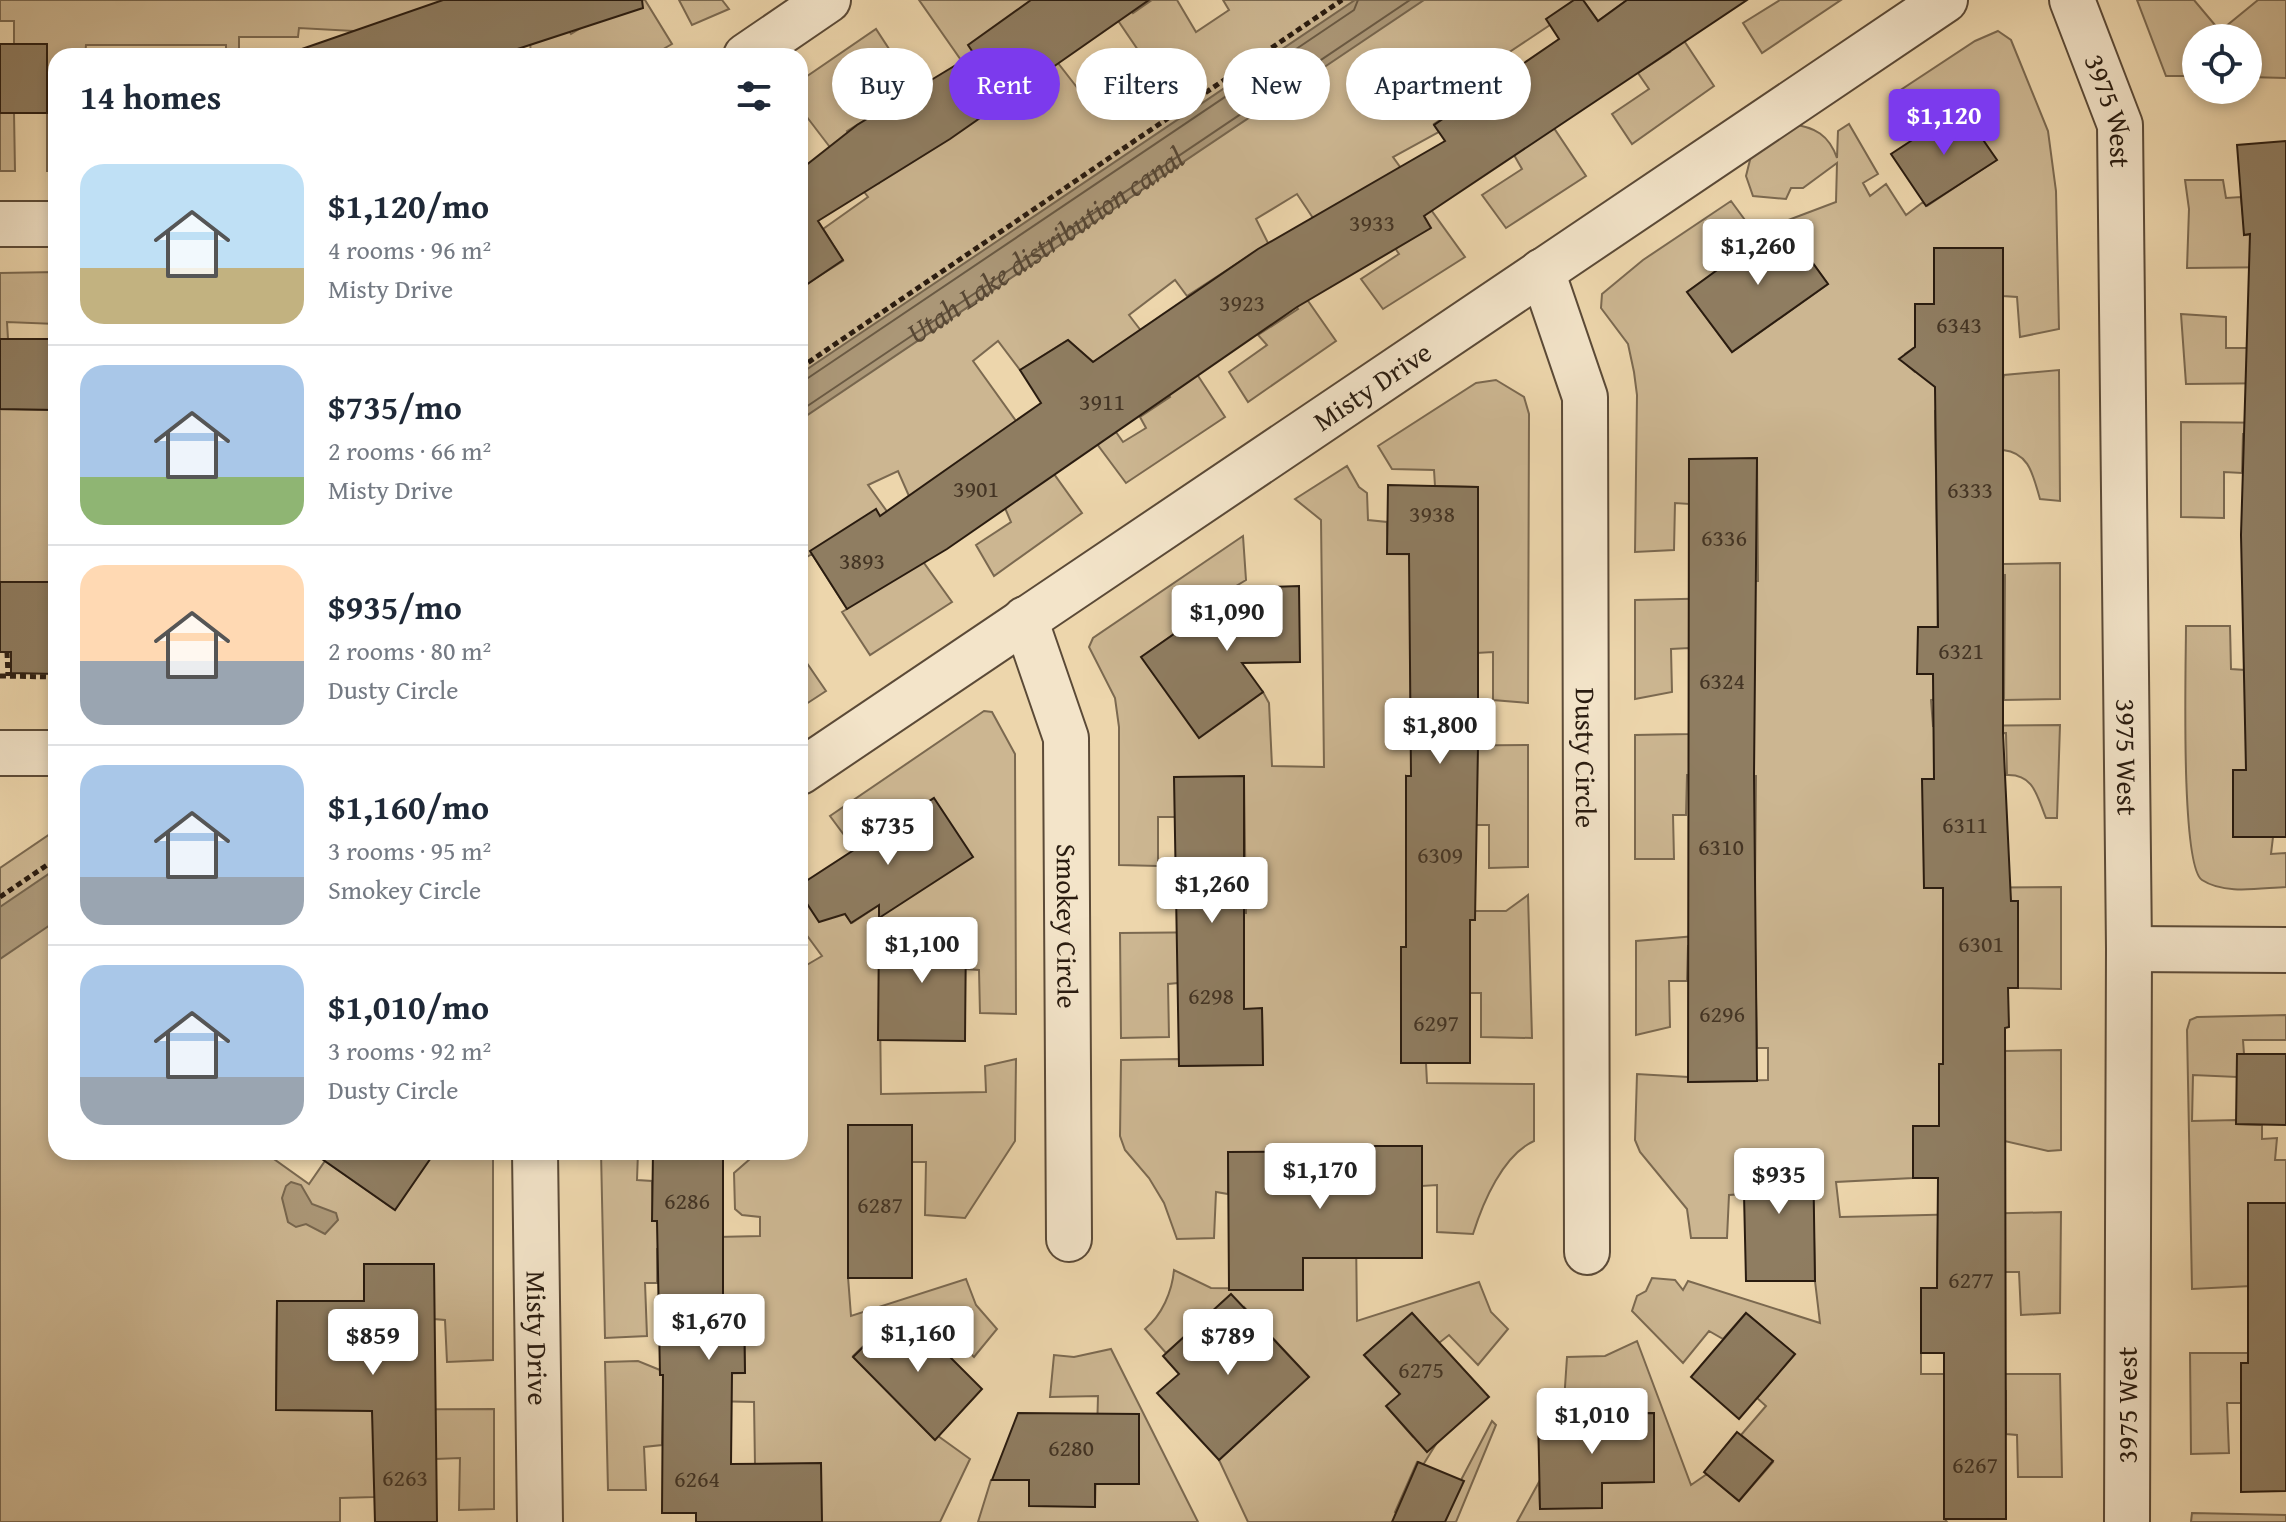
<!DOCTYPE html>
<meta charset="utf-8">
<style>
:root{--surface:#fff;--page:#f6f6f7;--text:#1f2937;--muted:#747a83;--line:#e0e1e3;--accent:#7c3aed}
body{margin:0;font-family:"Gentium Book Plus",serif;background:var(--page);color:var(--text);height:100vh;display:flex;flex-direction:column;font-size:30px;white-space:nowrap}
*{box-sizing:border-box;margin:0}
p{font-size:26px;color:var(--muted)}
.icon{flex:none;width:44px;height:44px;fill:none;stroke:currentColor;stroke-width:2;stroke-linecap:round;stroke-linejoin:round}
.map{position:relative;flex:1;overflow:hidden}
.side{position:absolute;left:48px;top:48px;width:760px;height:1112px;display:flex;flex-direction:column;background:var(--surface);border-radius:24px;box-shadow:0 4px 12px #0003}
.side>*{flex:none}
.banner{position:absolute;left:832px;top:48px;width:760px;height:72px;display:flex;gap:16px}
.controls{position:absolute;left:2182px;top:24px;display:grid;gap:16px}
.controls a{display:grid;place-items:center;width:80px;height:80px;border-radius:50%;background:var(--surface);box-shadow:0 4px 12px #0003;font-size:40px}
.price{position:absolute;translate:-50% -68px;padding:0 18px;border-radius:8px;background:#fff;color:#222;font-size:26px;line-height:52px;filter:drop-shadow(0 2px 4px #0008)}
.price::after{content:'';position:absolute;left:50%;top:48px;width:24px;height:18px;margin-left:-12px;background:inherit;clip-path:polygon(0 0,100% 0,50% 100%)}
.price.current{background:var(--accent);color:#fff}
ul{padding:0;list-style:none}
li{display:flex;align-items:center;gap:24px;height:200px;padding:0 32px}
li+li{border-top:2px solid var(--line)}
li span{display:grid;place-items:center;flex:none;width:224px;height:160px;border-radius:24px;color:#555}
li>.icon{margin-inline-start:auto}
span .icon{width:96px;height:96px;fill:#fffc;stroke-width:1}
li b{font-size:34px}
h2{display:flex;justify-content:space-between;align-items:center;height:96px;padding:0 32px;font-size:34px}
.tag{padding:0 28px;border-radius:36px;background:var(--surface);box-shadow:0 4px 12px #0003;font-size:28px;line-height:72px}
.tag.current{background:var(--accent);color:#fff}
.map>svg:first-child{display:block}
.green{fill:#ccb691;stroke:#7b6950;stroke-width:2}
.water{fill:#ab9777;stroke:#77664e;stroke-width:2}
.lines{fill:none;stroke-linecap:round;stroke-linejoin:round}
.shore{stroke:#6a5a44;stroke-width:2}
.building{fill:#8f7d61;stroke:#2a1c10;stroke-width:2}
.minor-casing{stroke:#5b4a37;stroke-width:48}
.path{stroke:#2a1c10;stroke-width:5;stroke-dasharray:6 4;stroke-linecap:butt}
.minor{stroke:#f3e4c9;stroke-width:44}
.labels{text-anchor:middle;stroke-width:6;stroke-linejoin:round;paint-order:stroke}
.number-label{font-size:24px;fill:#433424}
.street-label{font-size:28px;fill:#2a1c10;stroke:#f3e4c9}
.water-label{font-size:30px;font-style:italic;fill:#574734;stroke:#f3e4c9}
</style>
<div class="map">
<svg width="2286" height="1522" viewBox="0 0 2286 1522">
<rect width="100%" height="100%" fill="#edd6ac"/>
<filter id="stains"><feTurbulence type="fractalNoise" baseFrequency=".0025" numOctaves="4"/><feColorMatrix values="0 0 0 0 .2 0 0 0 0 .09 0 0 0 0 .02 0 0 0 .5 -.17"/></filter>
<radialGradient id="worn" r=".72"><stop offset=".6" stop-color="#630" stop-opacity="0"/><stop offset="1" stop-color="#630" stop-opacity=".3"/></radialGradient>
<g class="green">
<path d="M0,0h443l-71,32 -73,-4 -1,9h-59v19h-13v-11h-140l-1,11h-29v115h-9v-125l-33,-1v-24h-14z"/>
<path d="M550,0l21,34 56,-34h18l27,44 -21,12h-120l-1,-15z"/>
<path d="M679,0h43l7,9 -37,16z"/>
<path d="M919,0h112l27,63 21,27 61,-37 -36,-53h20l9,13 19,-13h25l19,32 33,-22 -6,-10h351l-24,25 -45,30 81,121 -80,52 -24,-33 40,-26 -8,-14 28,-19 -40,-58 -68,46 5,8 -46,25 72,100 -82,52 -22,-30 38,-25 -4,-6 -82,-30 -16,-24 -41,25 13,26 67,96 -88,61 -19,-30 38,-27 -9,-10 40,-26 -40,-59 -71,46 -12,-16 -46,35 39,51 17,-10 40,61 -99,66 -29,-39 19,-12 7,10 23,-14 -6,-11 30,-20 -39,-59 -38,24 -25,-22 -48,30 -22,-29 -25,20 109,152 -88,63 -18,-31 35,-23 -6,-14 -96,-12 -11,-25 -30,14 84,117 -82,53 -28,-43 5,-3 -35,-55 -12,7v-288l8,10 35,-22 -20,-32 45,-32 -68,-89v-27l76,-52 30,46 -36,23 8,14 -31,19 32,52 84,-120z"/>
<path d="M1583,0h44l-29,21z"/>
<path d="M1634,0h23l57,86 -82,58 -20,-30 37,-25 -11,-16 32,-21z"/>
<path d="M1780,0h61l-79,53 -19,-30z"/>
<path d="M2137,0h57l26,31 38,-31h28v78l-38,-1v-39h-52v38h-30z"/>
<path d="M1998,31l13,9 37,91 8,60 3,138 -39,8 -3,-40 -14,-1v-47l-69,55h-19v43l-10,7 1,10 9,8h22l1,8 65,-1 1,-4 55,-5 1,131 -20,-2c-7,-23 -10,-46 -37,-49v-41l-68,2 2,130 4,24 119,-2v136l-56,1 1,-125 -67,-1 -1,125 -6,1 2,26 127,-1 -3,93h-11c-9,-22 -12,-44 -39,-43l-1,-42 -72,1v45l-10,109 137,-1v102l-43,-1v-87l-75,1 1,150 117,-2v100l-13,1 -109,-25 -26,52 -77,4 4,35 221,-5 -1,101 -39,2 -2,-43h-15l1,-50h-67l-1,66h-16v86h139l2,103h-44l-1,-42 -11,-1v-43l-61,-1 -1,128 3,4h-430l22,-40 1,26h62v-25l52,-1v-69h-45v-12l-45,1 3,-45 38,-1 32,-15 54,144 16,-11 32,27 34,-39 -32,-27 25,-29 -9,-8 38,-44 -49,-41 -23,26 -14,-8 -26,32 -51,-52 5,-15 9,-5 6,-13 23,2 8,10 5,-9 132,42 -5,-42 -3,-131 -69,1 1,43 -15,1 -2,43h-36l-4,-29 -47,-57 -5,-12 2,-66 51,3 1,5 79,-2v-32h-11l-2,-103 -67,1 -1,35h-18l1,46 -34,8v-94l60,-5 59,-47 1,-113 -69,-1 -1,40h-13l1,44h-39v-124l54,-1v-86l-18,1 1,43 -37,7v-99l92,-2v-16l31,-1 -1,-122h-68v45l-14,-1 -1,47 -39,2 2,-157 -3,-23 -6,-28 -27,-36 1,-14 41,-34 88,-59 22,30 -40,26 8,11 -34,24 45,60 96,-68 -45,-62 53,-20 1,-39 -34,25h-12l-5,11 -33,-3 -7,-20 7,-28 38,-24c24,3 38,11 46,34l1,-27 11,-7 29,50 -15,9 7,13 16,-12 20,31 17,-13 4,4 69,-46 -35,-52 -25,17 -15,-22 -16,10 -12,-18 82,-54z"/>
<path d="M0,113h14l1,58h-15z"/>
<path d="M2185,180h38l3,18 15,-1 4,38 41,-3v35l-99,1 2,-59z"/>
<path d="M56,272v52l-49,-2 1,17h-8v-66z"/>
<path d="M2181,314l45,3v31h21l39,35 -100,1z"/>
<path d="M1496,380l28,17 5,17 -1,289 -35,-3v-48l-17,1 -66,-45 1,138 117,-1v122l-39,1v-43h-15l-68,-49v143l68,1 1,-9h31l22,-16 4,143 -51,-1v-44h-11v-46h-69v116h25l1,20 107,1v57c-31,14 -51,61 -61,93l-36,-2v-47l-15,1 -1,-40h-66l2,175 122,-39 12,30 17,17 -30,36 -29,-30 -10,8 -27,-30 -48,42 36,39 -13,13 26,30 23,7 -13,21 -6,-3 -22,50 20,10h-167l-29,-62 90,-83 -65,-70 -34,30 -13,-12 -31,28 -21,-24c17,-14 27,-37 29,-59l37,18 92,1 -1,-137h-74v42l-12,-2 -2,46 -37,1 -13,-36 -15,-25 -24,-28 -5,-14 1,-76 58,-1 1,7 83,-2 -1,-55h-18l-66,-26 -10,1 1,53 -48,1 -1,-105 106,-1v-19h20l-2,-136 -69,40h-17v49l-39,-1v-138l-4,-29 -26,-51 4,-9 150,-102 3,44 -65,39 4,7 -43,31 80,39 12,17 29,-21 6,11 3,63 52,1 -3,-247 -26,-21 52,-33 12,21 8,6 1,27 19,2 1,32 88,1 1,-68 -42,-1 -1,-16 -42,-1 -14,-23 98,-63z"/>
<path d="M0,409l56,1v176l-56,-1z"/>
<path d="M2181,422l105,1v11h-43l-1,39 -18,-1v46l-43,-1z"/>
<path d="M2186,626h44l1,43 14,1 28,167 -2,17 15,-1v34c-26,1 -61,8 -84,-7 -22,-15 -16,-218 -16,-254z"/>
<path d="M800,653l26,38 -26,17z"/>
<path d="M984,711l8,1 23,42 1,260 -36,-1 -1,-43 -13,-1v-38l-87,-1 2,164 105,-2 -1,-26 31,-7 -1,82 -50,77 -40,-3 1,-53h-14v-37h-64v152l3,39 115,-37 10,26 21,24 -23,28 -31,-30 -12,10 -29,-28 -49,47 81,83 4,-3 32,23 -30,63h-119l-66,-57 -1,-63 -91,-2 -1,45 -18,2 2,43h-38l-3,-128 33,-1 22,9v5l85,-2 -1,-64h-21l-2,-62 -64,2v34h-12l2,53 -42,2 -4,-186h37l-1,28 15,1 1,40 63,1 1,15 43,-1v-19l-18,-2 -7,-6 -1,-36 24,-21h42v-194l5,8 17,-10 -22,-30v-33l45,21 7,9 35,-23 6,-75 -10,-16 -39,26 -14,-19z"/>
<path d="M56,830v322h208l45,32 16,-23 69,48 31,-57h68v208l-46,2 -2,-42 -11,-1v-55h-69l-2,69h-56l-3,-32h-27l-1,109 218,-1v100l-35,1 1,-52 -25,1 -61,38 -34,1v24h-340v-654z"/>
<path d="M2286,1015v25h-43l1,14h-7v23l-44,-2 -1,46 44,-1v4l26,1v14l15,-1 -2,22h11v43l-35,83 -59,3 -5,-259 3,-10 7,-3z"/>
<path d="M1111,1349l87,173h-220l13,-42h38v26h66l3,-110 -48,1 4,-42 20,2z"/>
<path d="M2190,1353h96v10h-45v40h-14l2,50 -38,1z"/>
<path d="M1492,1421l4,4 -40,97h-17z"/>
<path d="M2192,1513l94,2v7h-95z"/>
</g>
<g class="water">
<path d="M1355,0h69l-624,420v-46z"/>
<path d="M56,869v52l-56,38v-52z"/>
<path d="M291,1182l10,3 11,19 24,9 2,7 -13,14 -19,-10 -10,3 -8,-5 -6,-24 4,-12z"/>
</g>
<g class="lines">
<g class="shore">
<path d="M800,380l8,-2 546,-368 4,-10"/>
<path id="s1" d="M800,411l610,-411"/>
</g>
</g>
<g class="building">
<path d="M443,0h199l1,8 -147,48h-196l-1,-6z"/>
<path d="M1031,0h118l-199,139 -132,82 25,39 -43,29v-119l57,-45 117,-71 -6,-9z"/>
<path d="M1574,0h9l15,21 29,-21h120l-323,216 7,12 -134,79 -350,242 -100,60 -37,-58 66,-42 4,7 161,-113 -21,-33 48,-30 25,22 165,-113 187,-108 -11,-16 125,-86 -13,-20z"/>
<rect x="0" y="44" width="47" height="69"/>
<path d="M1961,108l36,52 -71,46 -35,-52z"/>
<path d="M2286,141v696h-53v-67h13l-5,-235 9,-301 -6,1 -7,-90z"/>
<path d="M1783,222l45,62 -96,68 -45,-60z"/>
<path d="M1934,248h69v485l8,168h7v87h-10l1,39 -4,1 1,491h-62v-166h-23v-65h16l1,-110h-25v-52h26v-62h4v-176h-19l-2,-109h12l-1,-105h-16l1,-47h20l-3,-240 -36,-28 16,-12v-43h19z"/>
<path d="M0,339h56v71l-56,-1z"/>
<path d="M1757,458l-3,317 3,306 -69,1 1,-623z"/>
<path d="M1388,485l90,2v259l-3,174h-5v143h-69v-116h5v-171h5l-2,-222h-22z"/>
<path d="M0,582h56v92l-45,-1v-21h-11z"/>
<path d="M1299,586l1,76 -58,1 21,29 -64,46 -58,-81 99,-69z"/>
<path d="M1244,776v233l18,-1 1,57 -84,1 -5,-289z"/>
<path d="M934,798l39,59 -94,61v-13l-28,18 -6,-9 -26,8 -19,-29v-8z"/>
<path d="M879,930h87l-1,111 -87,-1z"/>
<path d="M2237,1054h49v71l-50,-1z"/>
<rect x="848" y="1125" width="64" height="153"/>
<path d="M1354,1146h68v112h-119v32h-74l-1,-138 126,-1z"/>
<path d="M1813,1150l2,131h-69l-3,-130z"/>
<path d="M312,1152h123l-40,58z"/>
<path d="M653,1152h70v157h21l1,64h-13l-1,91 90,-1 1,59h-126v-9h-34l1,-138h-3l-3,-154h-5z"/>
<path d="M2248,1203h38v288l-45,1v-129h7z"/>
<path d="M364,1264h70l3,258h-62l-3,-111 -96,-1 1,-109h87z"/>
<path d="M1231,1294l78,83 -90,83 -62,-67 22,-19 -16,-18z"/>
<path d="M902,1309l80,80 -47,51 -82,-83z"/>
<path d="M1412,1313l77,84 -62,55 -41,-46 14,-12 -36,-39z"/>
<path d="M1746,1313l49,41 -56,65 -48,-42z"/>
<path d="M1018,1413l121,1v70h-44v23l-66,-1v-26h-37z"/>
<path d="M1654,1413v69l-52,1v25l-62,1 -2,-95z"/>
<path d="M1737,1432l36,29 -34,40 -35,-29z"/>
<path d="M1418,1462l46,19 -19,41h-53z"/>
</g>
<g class="lines">
<g class="minor-casing">
<g id="minor">
<path id="s2" d="M2072,0l48,125 9,824 -2,573"/>
<path d="M746,56l82,-56"/>
<path d="M0,224h56"/>
<path id="s3" d="M1542,271l43,126 2,855"/>
<path id="s4" d="M1025,619l41,119 3,501"/>
<path d="M0,753h56"/>
<path id="s5" d="M800,772l1145,-772"/>
<path d="M2129,949l157,1"/>
<path id="s6" d="M535,1152l5,370"/>
</g>
</g>
<g class="path">
<path d="M800,368l542,-368"/>
<path d="M7,652l1,24"/>
<path d="M0,676l56,1"/>
<path d="M0,897l56,-38"/>
</g>
<use href="#minor" class="minor"/>
</g>
<g class="labels">
<g class="number-label">
<text x="1372" y="231">3933</text>
<text x="1242" y="311">3923</text>
<text x="1959" y="333">6343</text>
<text x="1102" y="410">3911</text>
<text x="976" y="497">3901</text>
<text x="1970" y="498">6333</text>
<text x="1432" y="522">3938</text>
<text x="1724" y="546">6336</text>
<text x="862" y="569">3893</text>
<text x="1961" y="659">6321</text>
<text x="1722" y="689">6324</text>
<text x="1965" y="833">6311</text>
<text x="1721" y="855">6310</text>
<text x="1440" y="863">6309</text>
<text x="1981" y="952">6301</text>
<text x="1211" y="1004">6298</text>
<text x="1722" y="1022">6296</text>
<text x="1436" y="1031">6297</text>
<text x="687" y="1209">6286</text>
<text x="880" y="1213">6287</text>
<text x="1971" y="1288">6277</text>
<text x="1421" y="1378">6275</text>
<text x="1071" y="1456">6280</text>
<text x="1975" y="1473">6267</text>
<text x="405" y="1486">6263</text>
<text x="697" y="1487">6264</text>
</g>
<g class="street-label">
<text dy="10" stroke="none"><textPath href="#s2" startOffset="118">3975 West</textPath></text>
<text dy="10" stroke="none"><textPath href="#s5" startOffset="690">Misty Drive</textPath></text>
<text dy="10" stroke="none"><textPath href="#s2" startOffset="766">3975 West</textPath></text>
<text dy="10" stroke="none"><textPath href="#s3" startOffset="494">Dusty Circle</textPath></text>
<text dy="10" stroke="none"><textPath href="#s4" startOffset="314">Smokey Circle</textPath></text>
<text dy="10" stroke="none"><textPath href="#s6" startOffset="186">Misty Drive</textPath></text>
<text transform="translate(2127 1405) rotate(-90)" y="10">3975 West</text>
</g>
<g class="water-label">
<text dy="10" stroke="none"><textPath href="#s1" startOffset="296">Utah Lake distribution canal</textPath></text>
</g>
</g>
<rect width="100%" height="100%" filter="url(#stains)"/>
<rect width="100%" height="100%" fill="url(#worn)"/>
</svg>
<div class="controls">
<a><svg class="icon" aria-label="locate" viewBox="0 0 24 24"><circle cx="12" cy="12" r="6"/><path d="M12 2v4M12 18v4M2 12h4M18 12h4"/></svg></a>
</div>
<b class="price current" style="left:1944px;top:157px">$1,120</b>
<b class="price" style="left:1758px;top:287px">$1,260</b>
<b class="price" style="left:1227px;top:653px">$1,090</b>
<b class="price" style="left:1440px;top:766px">$1,800</b>
<b class="price" style="left:888px;top:867px">$735</b>
<b class="price" style="left:1212px;top:925px">$1,260</b>
<b class="price" style="left:922px;top:985px">$1,100</b>
<b class="price" style="left:1320px;top:1211px">$1,170</b>
<b class="price" style="left:1779px;top:1216px">$935</b>
<b class="price" style="left:709px;top:1362px">$1,670</b>
<b class="price" style="left:918px;top:1374px">$1,160</b>
<b class="price" style="left:373px;top:1377px">$859</b>
<b class="price" style="left:1228px;top:1377px">$789</b>
<b class="price" style="left:1592px;top:1456px">$1,010</b>
<div class="banner">
<a class="tag">Buy</a>
<a class="tag current">Rent</a>
<a class="tag">Filters</a>
<a class="tag">New</a>
<a class="tag">Apartment</a>
</div>
<section class="side">
<h2>14 homes<svg class="icon" aria-label="filters" viewBox="0 0 24 24"><path d="M4 7h16M4 17h16"/><circle cx="9" cy="7" r="2"/><circle cx="15" cy="17" r="2"/></svg></h2>
<ul>
<li><span style="background:linear-gradient(#bfe0f5 65%,#c2b280 0)"><svg class="icon" aria-label="home" viewBox="0 0 24 24"><path d="M3 11l9-7 9 7M6 9v11h12V9"/></svg></span><div><b>$1,120/mo</b><p>4 rooms · 96 m²</p><p>Misty Drive</p></div></li>
<li><span style="background:linear-gradient(#a9c7e8 70%,#8fb573 0)"><svg class="icon" aria-label="home" viewBox="0 0 24 24"><path d="M3 11l9-7 9 7M6 9v11h12V9"/></svg></span><div><b>$735/mo</b><p>2 rooms · 66 m²</p><p>Misty Drive</p></div></li>
<li><span style="background:linear-gradient(#ffd9b3 60%,#9aa5b1 0)"><svg class="icon" aria-label="home" viewBox="0 0 24 24"><path d="M3 11l9-7 9 7M6 9v11h12V9"/></svg></span><div><b>$935/mo</b><p>2 rooms · 80 m²</p><p>Dusty Circle</p></div></li>
<li><span style="background:linear-gradient(#a9c7e8 70%,#9aa5b1 0)"><svg class="icon" aria-label="home" viewBox="0 0 24 24"><path d="M3 11l9-7 9 7M6 9v11h12V9"/></svg></span><div><b>$1,160/mo</b><p>3 rooms · 95 m²</p><p>Smokey Circle</p></div></li>
<li><span style="background:linear-gradient(#a9c7e8 70%,#9aa5b1 0)"><svg class="icon" aria-label="home" viewBox="0 0 24 24"><path d="M3 11l9-7 9 7M6 9v11h12V9"/></svg></span><div><b>$1,010/mo</b><p>3 rooms · 92 m²</p><p>Dusty Circle</p></div></li>
</ul>
</section>
</div>
